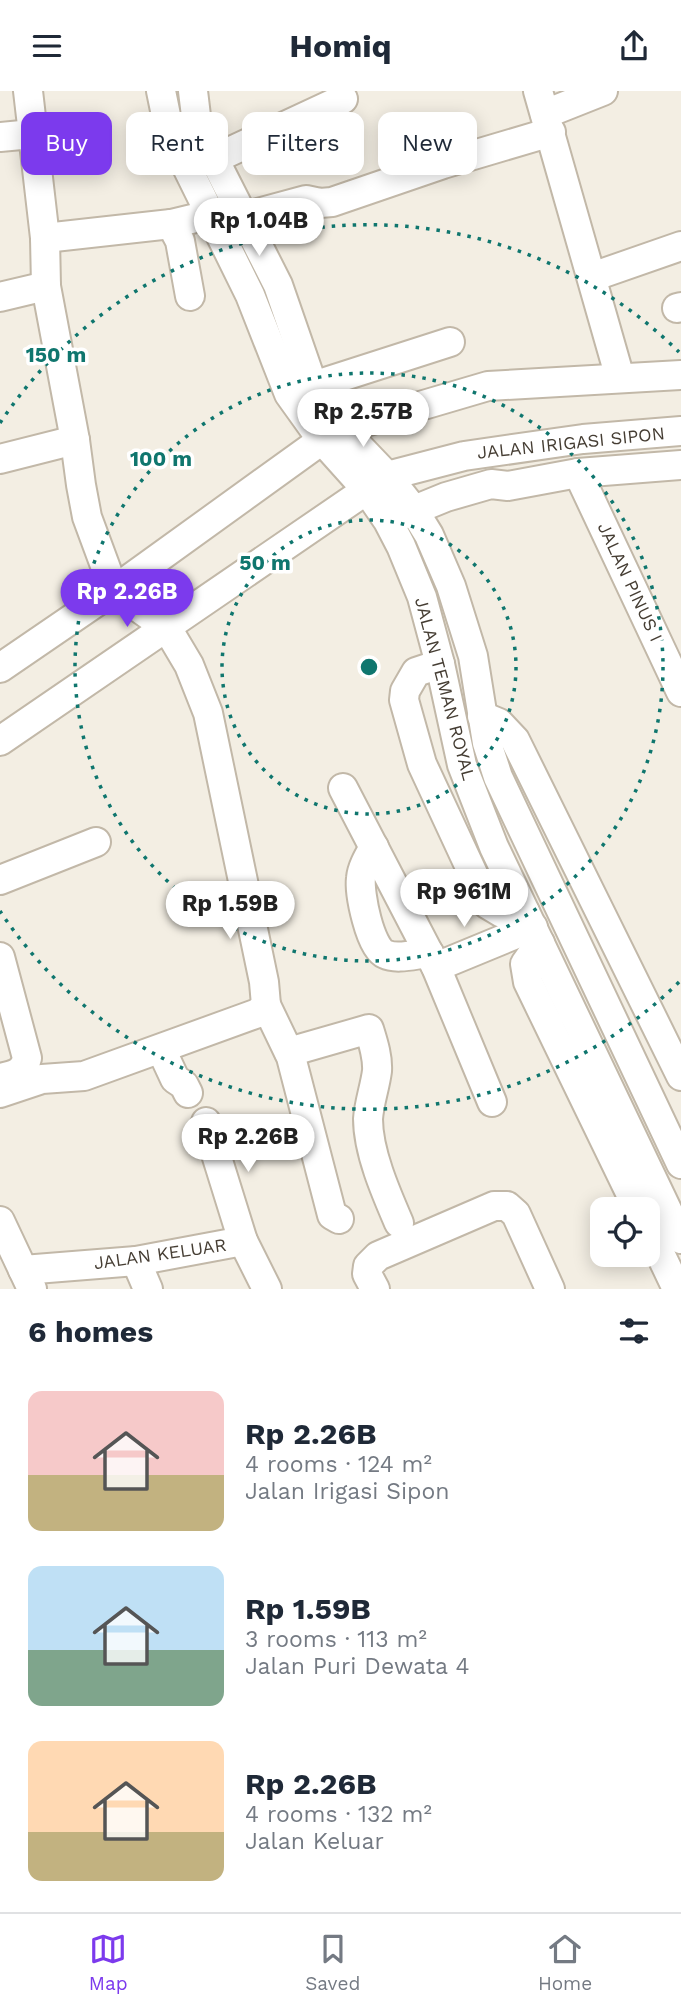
<!DOCTYPE html>
<meta charset="utf-8">
<style>
:root{--surface:#fff;--page:#f2f2f3;--text:#1f2937;--muted:#747a83;--line:#e0e1e3;--accent:#7c3aed}
body{margin:0;font-family:"Work Sans",sans-serif;background:var(--page);color:var(--text);height:100vh;display:flex;flex-direction:column;font-size:26px;white-space:nowrap}
*{box-sizing:border-box;margin:0}
p{font-size:23px;color:var(--muted)}
.icon{flex:none;width:38px;height:38px;fill:none;stroke:currentColor;stroke-width:2;stroke-linecap:round;stroke-linejoin:round}
.map{position:relative;height:1198px;overflow:hidden}
.details{display:flex;flex-direction:column;background:var(--surface);flex:1}
.details>*{flex:none}
.top-card{position:absolute;left:21px;top:21px;width:640px;height:63px;display:flex;gap:14px}
.buttons{position:absolute;left:590px;top:1106px;display:grid;gap:14px}
.buttons a{display:grid;place-items:center;width:70px;height:70px;border-radius:14px;background:var(--surface);box-shadow:0 4px 18px #0003;font-size:35px}
.price{position:absolute;translate:-50% -60px;padding:0 16px;border-radius:24px;background:#fff;color:#222;font-size:23px;line-height:46px;filter:drop-shadow(0 2px 4px #0008)}
.price::after{content:'';position:absolute;left:50%;top:42px;width:21px;height:16px;margin-left:-10px;background:inherit;clip-path:polygon(0 0,100% 0,50% 100%)}
.price.current{background:var(--accent);color:#fff}
ul{padding:0;list-style:none}
li{display:flex;align-items:center;gap:21px;height:175px;padding:0 28px}
li span{display:grid;place-items:center;flex:none;width:196px;height:140px;border-radius:14px;color:#555}
li>.icon{margin-inline-start:auto}
span .icon{width:84px;height:84px;fill:#fffc;stroke-width:1}
li b{font-size:30px}
h2{display:flex;justify-content:space-between;align-items:center;height:84px;padding:0 28px;font-size:30px}
.pill{padding:0 24px;border-radius:14px;background:var(--surface);box-shadow:0 4px 18px #0003;font-size:24px;line-height:63px}
.pill.current{background:var(--accent);color:#fff}
header{display:flex;justify-content:space-between;align-items:center;height:91px;padding:0 28px;background:var(--surface);font-size:32px;font-weight:700}
.tabs{display:flex;justify-content:space-around;align-items:center;height:98px;border-top:2px solid var(--line);background:var(--surface);font-size:19px;color:var(--muted)}
.tabs a{display:grid;justify-items:center;gap:4px}
.tabs .current{color:var(--accent)}
.map>svg:first-child{display:block}
.lines{fill:none;stroke-linecap:round;stroke-linejoin:round}
.minor-casing{stroke:#c2b8a8;stroke-width:32}
.minor{stroke:#fff;stroke-width:28}
.ring{fill:none;stroke:#0f766e;stroke-width:3.5;stroke-dasharray:3.5 7}
.labels{text-anchor:middle;stroke-width:7;stroke-linejoin:round;paint-order:stroke}
.street-label{font-size:18px;fill:#453d33;stroke:#fff}
.centre{fill:#0f766e;stroke:#fff;stroke-width:3.5}
.ring-label{font-size:21px;text-anchor:middle;font-weight:bold;fill:#0f766e;stroke:#fff;stroke-width:7;stroke-linejoin:round;paint-order:stroke}
</style>
<header><svg class="icon" aria-label="menu" viewBox="0 0 24 24"><path d="M4 6h16M4 12h16M4 18h16"/></svg>Homiq<svg class="icon" aria-label="share" viewBox="0 0 24 24"><path d="M12 15V3M7 8l5-5 5 5M5 13v7h14v-7"/></svg></header>
<div class="map">
<svg width="681" height="1198" viewBox="0 0 681 1198">
<rect width="100%" height="100%" fill="#f3eee3"/>
<g class="lines">
<g class="minor-casing">
<g id="minor">
<path d="M161,0l7,34 11,26 71,144 39,99 33,46 44,49 22,32 13,25 21,51 18,67 22,101 32,82 187,392"/>
<path d="M193,0l3,25 9,25 73,144 35,101 29,43 45,47 26,33 16,26 22,51 22,70 14,87 11,34 183,387"/>
<path d="M538,0l82,287"/>
<path d="M545,23l58,-23"/>
<path d="M0,46l32,-3"/>
<path d="M214,68l129,-60"/>
<path d="M243,126l63,-17 14,3 12,-1 111,-38 108,-32"/>
<path d="M171,133l9,17 10,55"/>
<path d="M45,147l126,-14 58,-14"/>
<path d="M592,186l89,-31"/>
<path d="M0,206l46,-11"/>
<path d="M677,217l4,-1"/>
<path d="M313,295l137,-44"/>
<path d="M0,368l75,-19"/>
<path d="M578,382l103,219"/>
<path d="M397,426l49,-20 45,-13 17,2 70,-13 103,-8"/>
<path d="M440,573l-24,8 -11,19 -1,9 18,64 65,140 15,9 23,-1"/>
<path d="M0,577l114,-78 208,-150 20,-11 146,-43 193,-11"/>
<path d="M482,625l17,7 16,17 166,336"/>
<path d="M0,650l387,-265 77,-20 119,-17 98,-8"/>
<path d="M343,697l93,179 56,135"/>
<path d="M374,756c-5,9 -12,20 -13,31 -2,15 9,70 24,76 12,6 31,0 44,-1"/>
<path d="M0,789l96,-38"/>
<path d="M540,852l-15,21 3,18 110,227"/>
<path d="M0,866l27,101c-3,15 -13,17 -27,20"/>
<path d="M436,876l97,-40"/>
<path d="M266,914l25,52 41,158 7,4"/>
<path d="M161,958l14,30 9,6 4,8"/>
<path d="M289,961l80,-23c4,13 9,28 8,42 -2,16 -8,32 -9,48 0,33 18,74 31,104"/>
<path d="M0,1002l42,-14 42,-3 174,-63 8,-8 -2,-23 -56,-269 -19,-48 -22,-37 -53,-38 -27,-73 -6,-32 -6,-45 -29,-154 -1,-48 -17,-147"/>
<path d="M206,1031l37,119"/>
<path d="M0,1130l32,68"/>
<path d="M648,1137l29,61"/>
<path d="M136,1170l12,28"/>
<path d="M23,1179l113,-9 107,-20 24,48"/>
<path d="M375,1198l-8,-15 1,-8 10,-10 116,-50h13l9,8 34,75"/>
</g>
</g>
<use href="#minor" class="minor"/>
</g>
<g class="ring">
<circle cx="369" cy="576" r="147"/>
<circle cx="369" cy="576" r="294"/>
<path d="M679 891A442 442 0 0 1 0 820M0 332A442 442 0 0 1 679 261"/>
</g>
<g class="labels">
<g class="street-label">
<text transform="translate(571 352) rotate(-6)" y="6">JALAN IRIGASI SIPON</text>
<text transform="translate(630 491) rotate(65)" y="6">JALAN PINUS I</text>
<text transform="translate(445 598) rotate(75)" y="6">JALAN TEMAN ROYAL</text>
<text transform="translate(160 1163) rotate(-8)" y="6">JALAN KELUAR</text>
</g>
</g>
<circle cx="369" cy="576" r="10" class="centre"/>
<g class="ring-label">
<text x="56" y="271">150 m</text>
<text x="161" y="375">100 m</text>
<text x="265" y="479">50 m</text>
</g>
</svg>
<div class="buttons">
<a><svg class="icon" aria-label="locate" viewBox="0 0 24 24"><circle cx="12" cy="12" r="6"/><path d="M12 2v4M12 18v4M2 12h4M18 12h4"/></svg></a>
</div>
<b class="price" style="left:259px;top:167px">Rp 1.04B</b>
<b class="price" style="left:363px;top:358px">Rp 2.57B</b>
<b class="price current" style="left:127px;top:538px">Rp 2.26B</b>
<b class="price" style="left:464px;top:838px">Rp 961M</b>
<b class="price" style="left:230px;top:850px">Rp 1.59B</b>
<b class="price" style="left:248px;top:1083px">Rp 2.26B</b>
<div class="top-card">
<a class="pill current">Buy</a>
<a class="pill">Rent</a>
<a class="pill">Filters</a>
<a class="pill">New</a>
</div>
</div>
<section class="details">
<h2>6 homes<svg class="icon" aria-label="filters" viewBox="0 0 24 24"><path d="M4 7h16M4 17h16"/><circle cx="9" cy="7" r="2"/><circle cx="15" cy="17" r="2"/></svg></h2>
<ul>
<li><span style="background:linear-gradient(#f6c9c9 60%,#c2b280 0)"><svg class="icon" aria-label="home" viewBox="0 0 24 24"><path d="M3 11l9-7 9 7M6 9v11h12V9"/></svg></span><div><b>Rp 2.26B</b><p>4 rooms · 124 m²</p><p>Jalan Irigasi Sipon</p></div></li>
<li><span style="background:linear-gradient(#bfe0f5 60%,#7fa58c 0)"><svg class="icon" aria-label="home" viewBox="0 0 24 24"><path d="M3 11l9-7 9 7M6 9v11h12V9"/></svg></span><div><b>Rp 1.59B</b><p>3 rooms · 113 m²</p><p>Jalan Puri Dewata 4</p></div></li>
<li><span style="background:linear-gradient(#ffd9b3 65%,#c2b280 0)"><svg class="icon" aria-label="home" viewBox="0 0 24 24"><path d="M3 11l9-7 9 7M6 9v11h12V9"/></svg></span><div><b>Rp 2.26B</b><p>4 rooms · 132 m²</p><p>Jalan Keluar</p></div></li>
</ul>
</section>
<nav class="tabs">
<a class="current"><svg class="icon" aria-label="map" viewBox="0 0 24 24"><path d="M3 6l6-2 6 2 6-2v14l-6 2-6-2-6 2zM9 4v14M15 6v14"/></svg>Map</a>
<a><svg class="icon" aria-label="saved" viewBox="0 0 24 24"><path d="M7 4h10v16l-5-4-5 4z"/></svg>Saved</a>
<a><svg class="icon" aria-label="home" viewBox="0 0 24 24"><path d="M3 11l9-7 9 7M6 9v11h12V9"/></svg>Home</a>
</nav>
